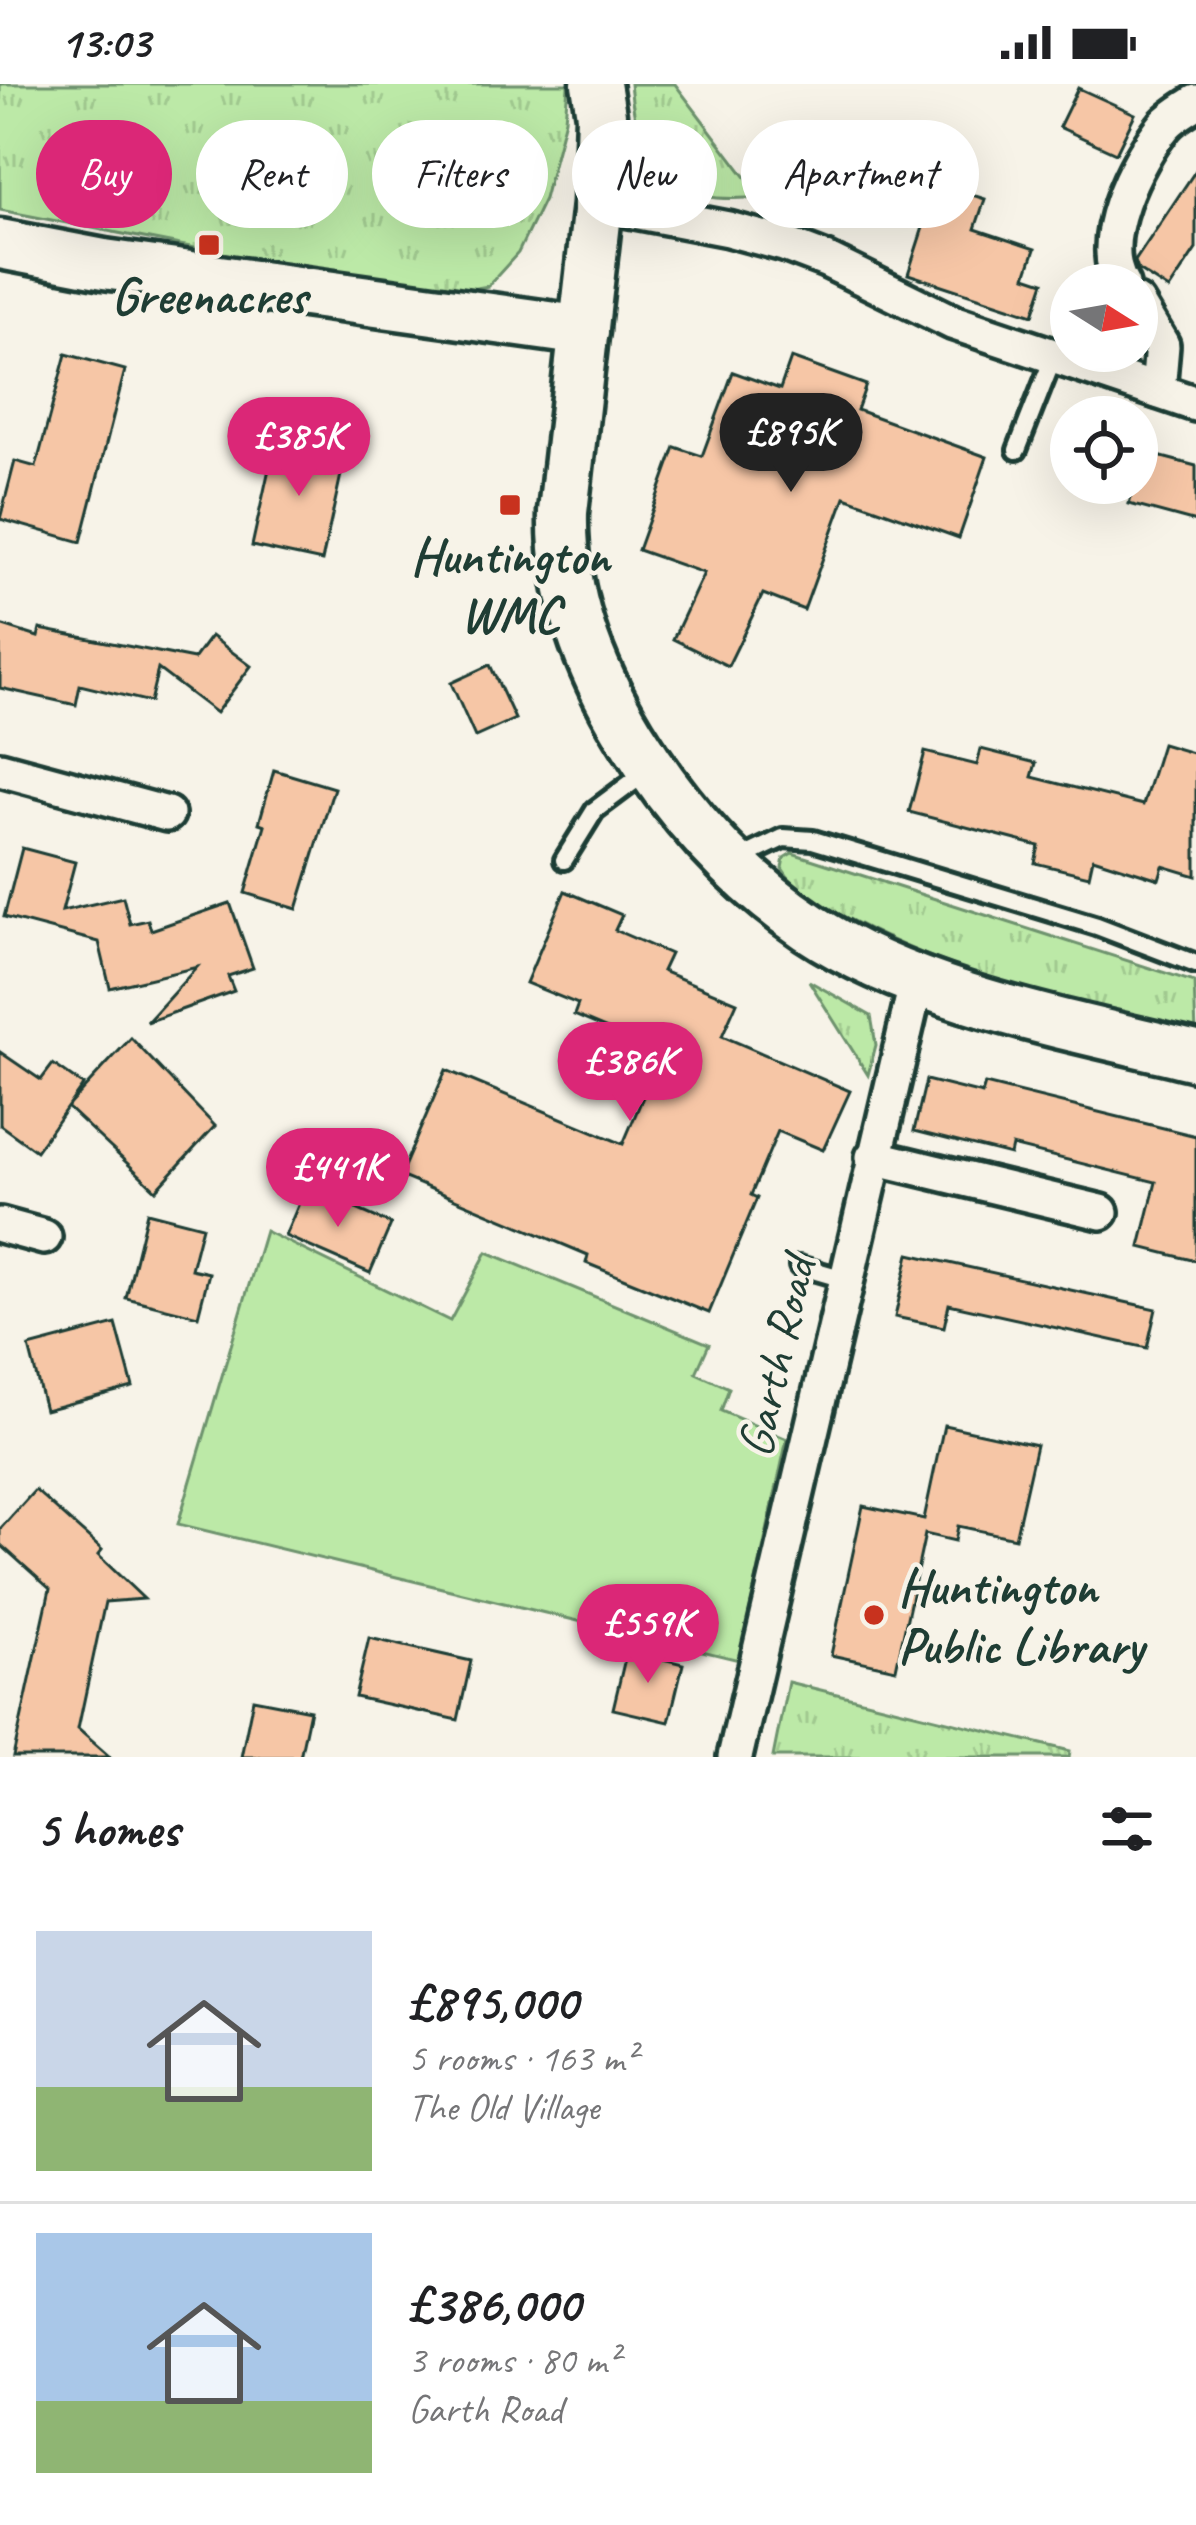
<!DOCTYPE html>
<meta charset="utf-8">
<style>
:root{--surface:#fff;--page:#f2f2f2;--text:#202124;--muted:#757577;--line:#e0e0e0;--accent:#db2777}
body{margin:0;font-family:Caveat,sans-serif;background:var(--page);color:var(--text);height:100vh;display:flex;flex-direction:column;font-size:45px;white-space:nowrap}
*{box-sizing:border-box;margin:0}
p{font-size:39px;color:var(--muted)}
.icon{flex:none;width:66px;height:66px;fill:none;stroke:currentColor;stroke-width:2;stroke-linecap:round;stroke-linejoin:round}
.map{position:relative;height:1673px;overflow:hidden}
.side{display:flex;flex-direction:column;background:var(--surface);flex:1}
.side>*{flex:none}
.top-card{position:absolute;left:36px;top:36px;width:1125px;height:108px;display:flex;gap:24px}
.needle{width:78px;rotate:101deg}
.controls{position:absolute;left:1050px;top:180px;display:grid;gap:24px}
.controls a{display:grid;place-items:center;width:108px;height:108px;border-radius:50%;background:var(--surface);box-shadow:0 12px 48px #0002;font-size:60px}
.price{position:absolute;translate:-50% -102px;padding:0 27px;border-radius:42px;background:var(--accent);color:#fff;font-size:39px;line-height:78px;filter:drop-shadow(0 3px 6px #0008)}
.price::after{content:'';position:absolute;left:50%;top:72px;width:36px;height:27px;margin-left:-18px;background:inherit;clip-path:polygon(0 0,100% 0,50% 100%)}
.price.active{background:#222;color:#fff}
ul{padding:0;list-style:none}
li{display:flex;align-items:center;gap:36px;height:300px;padding:0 36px}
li+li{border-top:3px solid var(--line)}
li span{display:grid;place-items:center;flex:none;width:336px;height:240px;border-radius:0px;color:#555}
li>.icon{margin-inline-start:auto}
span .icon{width:144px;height:144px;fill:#fffc;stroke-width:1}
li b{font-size:51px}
h2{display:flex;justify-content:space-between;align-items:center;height:144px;padding:0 36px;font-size:51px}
.chip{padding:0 42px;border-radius:54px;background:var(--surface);box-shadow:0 12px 48px #0002;font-size:42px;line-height:108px}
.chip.active{background:var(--accent);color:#fff}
.status{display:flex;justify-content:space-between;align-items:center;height:84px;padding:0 60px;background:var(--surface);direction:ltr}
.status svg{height:33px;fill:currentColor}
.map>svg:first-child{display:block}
.grass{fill:url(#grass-tufts);stroke:#6e936e;stroke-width:3}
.pitch{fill:#bce9a7;stroke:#6e936e;stroke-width:3}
.building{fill:#f6c6a6;stroke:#1f3d34;stroke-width:3}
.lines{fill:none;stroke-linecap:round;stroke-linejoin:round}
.lane-casing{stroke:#1f3d34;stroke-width:26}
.street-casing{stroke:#1f3d34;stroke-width:42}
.secondary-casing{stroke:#1f3d34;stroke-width:57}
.lane{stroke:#f7f3e8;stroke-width:16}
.street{stroke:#f7f3e8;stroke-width:33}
.secondary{stroke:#f7f3e8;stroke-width:48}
.poi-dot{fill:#c8321e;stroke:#f7f3e8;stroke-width:4.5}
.labels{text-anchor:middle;stroke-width:9;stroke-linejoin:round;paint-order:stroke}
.poi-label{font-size:51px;font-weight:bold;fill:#1f3d34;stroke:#f7f3e8}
.street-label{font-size:51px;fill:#1f3d34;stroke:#f7f3e8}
</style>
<div class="status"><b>13:03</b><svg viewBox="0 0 49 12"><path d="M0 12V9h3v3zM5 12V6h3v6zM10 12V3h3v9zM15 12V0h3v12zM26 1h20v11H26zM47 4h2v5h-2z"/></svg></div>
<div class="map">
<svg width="1196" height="1673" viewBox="0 0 1196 1673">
<defs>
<pattern id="grass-tufts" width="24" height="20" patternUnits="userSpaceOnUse" patternTransform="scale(3)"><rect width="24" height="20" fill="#bce9a7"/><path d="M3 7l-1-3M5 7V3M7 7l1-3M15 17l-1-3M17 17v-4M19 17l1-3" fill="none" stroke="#a1c990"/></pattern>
</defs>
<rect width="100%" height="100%" fill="#f7f3e8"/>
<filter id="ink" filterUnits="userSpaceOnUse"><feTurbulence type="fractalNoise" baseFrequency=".00833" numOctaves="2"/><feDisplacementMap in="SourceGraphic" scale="24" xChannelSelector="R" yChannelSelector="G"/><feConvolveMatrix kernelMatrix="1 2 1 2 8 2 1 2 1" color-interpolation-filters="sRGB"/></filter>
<g filter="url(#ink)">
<g class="grass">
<path d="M0,0h568v2l-3,33 -21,80 -26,54 -30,33 -39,7 -105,-16 -344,-67z"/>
<path d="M630,0h45l86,113c-91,9 -122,-22 -131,-113z"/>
<path d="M792,769l402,129 2,52c-118,-30 -233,-55 -341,-112 -27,-14 -57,-27 -73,-54l2,-10z"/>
<path d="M809,897l62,35 5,29 -8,30z"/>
<path d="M788,1598l282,69 -1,6h-296z"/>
</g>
<path class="pitch" d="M265,1147l185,90 37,-69 222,92 -13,29 33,15 -8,23 66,28 -48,221 -561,-136z"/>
<g class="building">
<path d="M1078,4l57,26 -19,39 -57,-26z"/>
<path d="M1196,86v79l-27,41 -31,-20 -3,-9z"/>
<path d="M937,100l48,15 -10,30 60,20 -9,27 18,6 -11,33 -125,-41z"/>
<path d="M66,270l59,16 -44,172 -81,-23 15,-58 21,6z"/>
<path d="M791,274l75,27 -9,25 130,47 -28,81 -114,-41 -41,113 -41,-16 -35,72 -55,-27 31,-66 -66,-23 37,-103 27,9 31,-84 47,17z"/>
<path d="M276,353l70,15 -24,109 -70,-15z"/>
<path d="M1143,368l53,14v56l-67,-18z"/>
<path d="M0,541l38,12 2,-8 154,30 17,-23 40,30 -35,47 -58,-44 -8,33 -70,-17 -4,20 -76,-17z"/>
<path d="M490,581l25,54 -40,18 -24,-54z"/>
<path d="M1162,660l34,10v122l-33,-10 -4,13 -66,-21 -4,18 -54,-13 4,-17 -130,-34 16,-60 52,13 4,-16 55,14 -4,14 111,28z"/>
<path d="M274,686l60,18 -37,121 -52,-16 20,-68 -6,-2z"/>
<path d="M22,764l53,14 -13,49 61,-14 7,27 18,-4 3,10 79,-27 23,65 -25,8 6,15 -87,31 50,-55 -87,21 -11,-46 -95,-25z"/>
<path d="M565,807l57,24 -7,15 55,24 -8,17 75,31 -15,34 128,55 -27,59 -45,-19 -27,64 6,3 -48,115 -123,-50 2,-8 -188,-79 46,-106 177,74 39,-92 -88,-37 4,-11 -52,-21z"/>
<path d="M131,954l84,88 -59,64 -89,-83z"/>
<path d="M0,968l41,28 12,-16 30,21 -47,66 -36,-26z"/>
<path d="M926,996l56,14 3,-10 211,52v125l-56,-14 16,-65 -144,-36 -2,9 -96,-24z"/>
<path d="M306,1103l85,37 -21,49 -85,-37z"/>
<path d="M147,1128l55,14 -11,43 18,4 -11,43 -72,-18z"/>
<path d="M909,1170l247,55 -9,39 -198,-44 -5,23 -49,-10z"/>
<path d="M116,1240l17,63 -88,23 -16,-63z"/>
<path d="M944,1341l92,20 -21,93 -57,-12 -3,15 -30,-7 -29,135 -65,-14 32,-149 61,13z"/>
<path d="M35,1406l67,60 -4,5 46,44 -39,3 -27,127 32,28h-97l37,-168 -50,-45v-15z"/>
<path d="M369,1554l102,23 -13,59 -103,-23z"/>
<path d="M627,1566l56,14 -14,58 -56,-13z"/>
<path d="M253,1615l57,11 -10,47h-59z"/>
</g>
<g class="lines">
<g class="lane-casing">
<g id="lane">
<path d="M1017,366l37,-94"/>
<path d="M564,776l31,-50 55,-41"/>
<path d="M735,777l48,-23 30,2 284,86 99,38"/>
<path d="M799,1182l45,13"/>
</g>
</g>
<g class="street-casing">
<g id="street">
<path d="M598,120l130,25 56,15 42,16 126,62 244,82"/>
<path d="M1122,201c-27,-43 13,-124 43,-160 8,-9 21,-16 31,-23"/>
<path d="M1137,219l25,42 -4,46"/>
<path d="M0,685l167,45"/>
<path d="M873,1073l228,55"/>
<path d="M0,1141l44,12"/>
<path d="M735,1673l182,-777"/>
</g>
</g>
<g class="secondary-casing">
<g id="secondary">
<path d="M596,0l5,31 -3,89 -35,308c-2,81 25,154 67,223 45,74 106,143 179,192 105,70 264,99 387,129"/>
<path d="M0,160l104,20 480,67"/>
</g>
</g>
<use href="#lane" class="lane"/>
<use href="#street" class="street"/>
<use href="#secondary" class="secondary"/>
</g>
</g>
<g class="poi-dot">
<rect x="197" y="149" width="24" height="24" rx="6"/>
<rect x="498" y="409" width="24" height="24" rx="6"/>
<circle cx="874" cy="1531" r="12"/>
</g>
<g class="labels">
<g class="poi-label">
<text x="209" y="229">Greenacres</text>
<text x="510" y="489">Huntington<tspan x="510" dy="59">WMC</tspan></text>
<text x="898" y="1520" text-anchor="start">Huntington<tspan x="898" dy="59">Public Library</tspan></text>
</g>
<g class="street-label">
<text transform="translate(775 1273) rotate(-77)" y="18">Garth Road</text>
</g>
</g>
</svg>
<div class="controls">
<a><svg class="needle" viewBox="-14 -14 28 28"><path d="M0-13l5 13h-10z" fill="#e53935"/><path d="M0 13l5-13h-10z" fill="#757577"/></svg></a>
<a><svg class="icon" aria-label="locate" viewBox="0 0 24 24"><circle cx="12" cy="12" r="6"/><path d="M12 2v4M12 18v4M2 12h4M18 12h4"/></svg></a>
</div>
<b class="price active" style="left:791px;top:411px">£895K</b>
<b class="price" style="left:299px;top:415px">£385K</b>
<b class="price" style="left:630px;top:1040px">£386K</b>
<b class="price" style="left:338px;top:1146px">£441K</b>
<b class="price" style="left:648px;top:1602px">£559K</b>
<div class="top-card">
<a class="chip active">Buy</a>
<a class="chip">Rent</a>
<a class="chip">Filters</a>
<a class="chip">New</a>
<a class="chip">Apartment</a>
</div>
</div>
<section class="side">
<h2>5 homes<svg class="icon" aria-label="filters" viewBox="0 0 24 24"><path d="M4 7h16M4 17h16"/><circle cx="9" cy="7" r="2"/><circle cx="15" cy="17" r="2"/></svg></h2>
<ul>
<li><span style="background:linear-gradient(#c9d6e8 65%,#8fb573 0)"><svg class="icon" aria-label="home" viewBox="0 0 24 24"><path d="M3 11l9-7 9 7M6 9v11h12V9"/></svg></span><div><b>£895,000</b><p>5 rooms · 163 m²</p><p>The Old Village</p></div></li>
<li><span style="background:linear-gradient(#a9c7e8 70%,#8fb573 0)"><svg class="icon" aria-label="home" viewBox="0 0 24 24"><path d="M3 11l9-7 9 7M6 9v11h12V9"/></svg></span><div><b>£386,000</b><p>3 rooms · 80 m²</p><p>Garth Road</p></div></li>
</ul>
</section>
